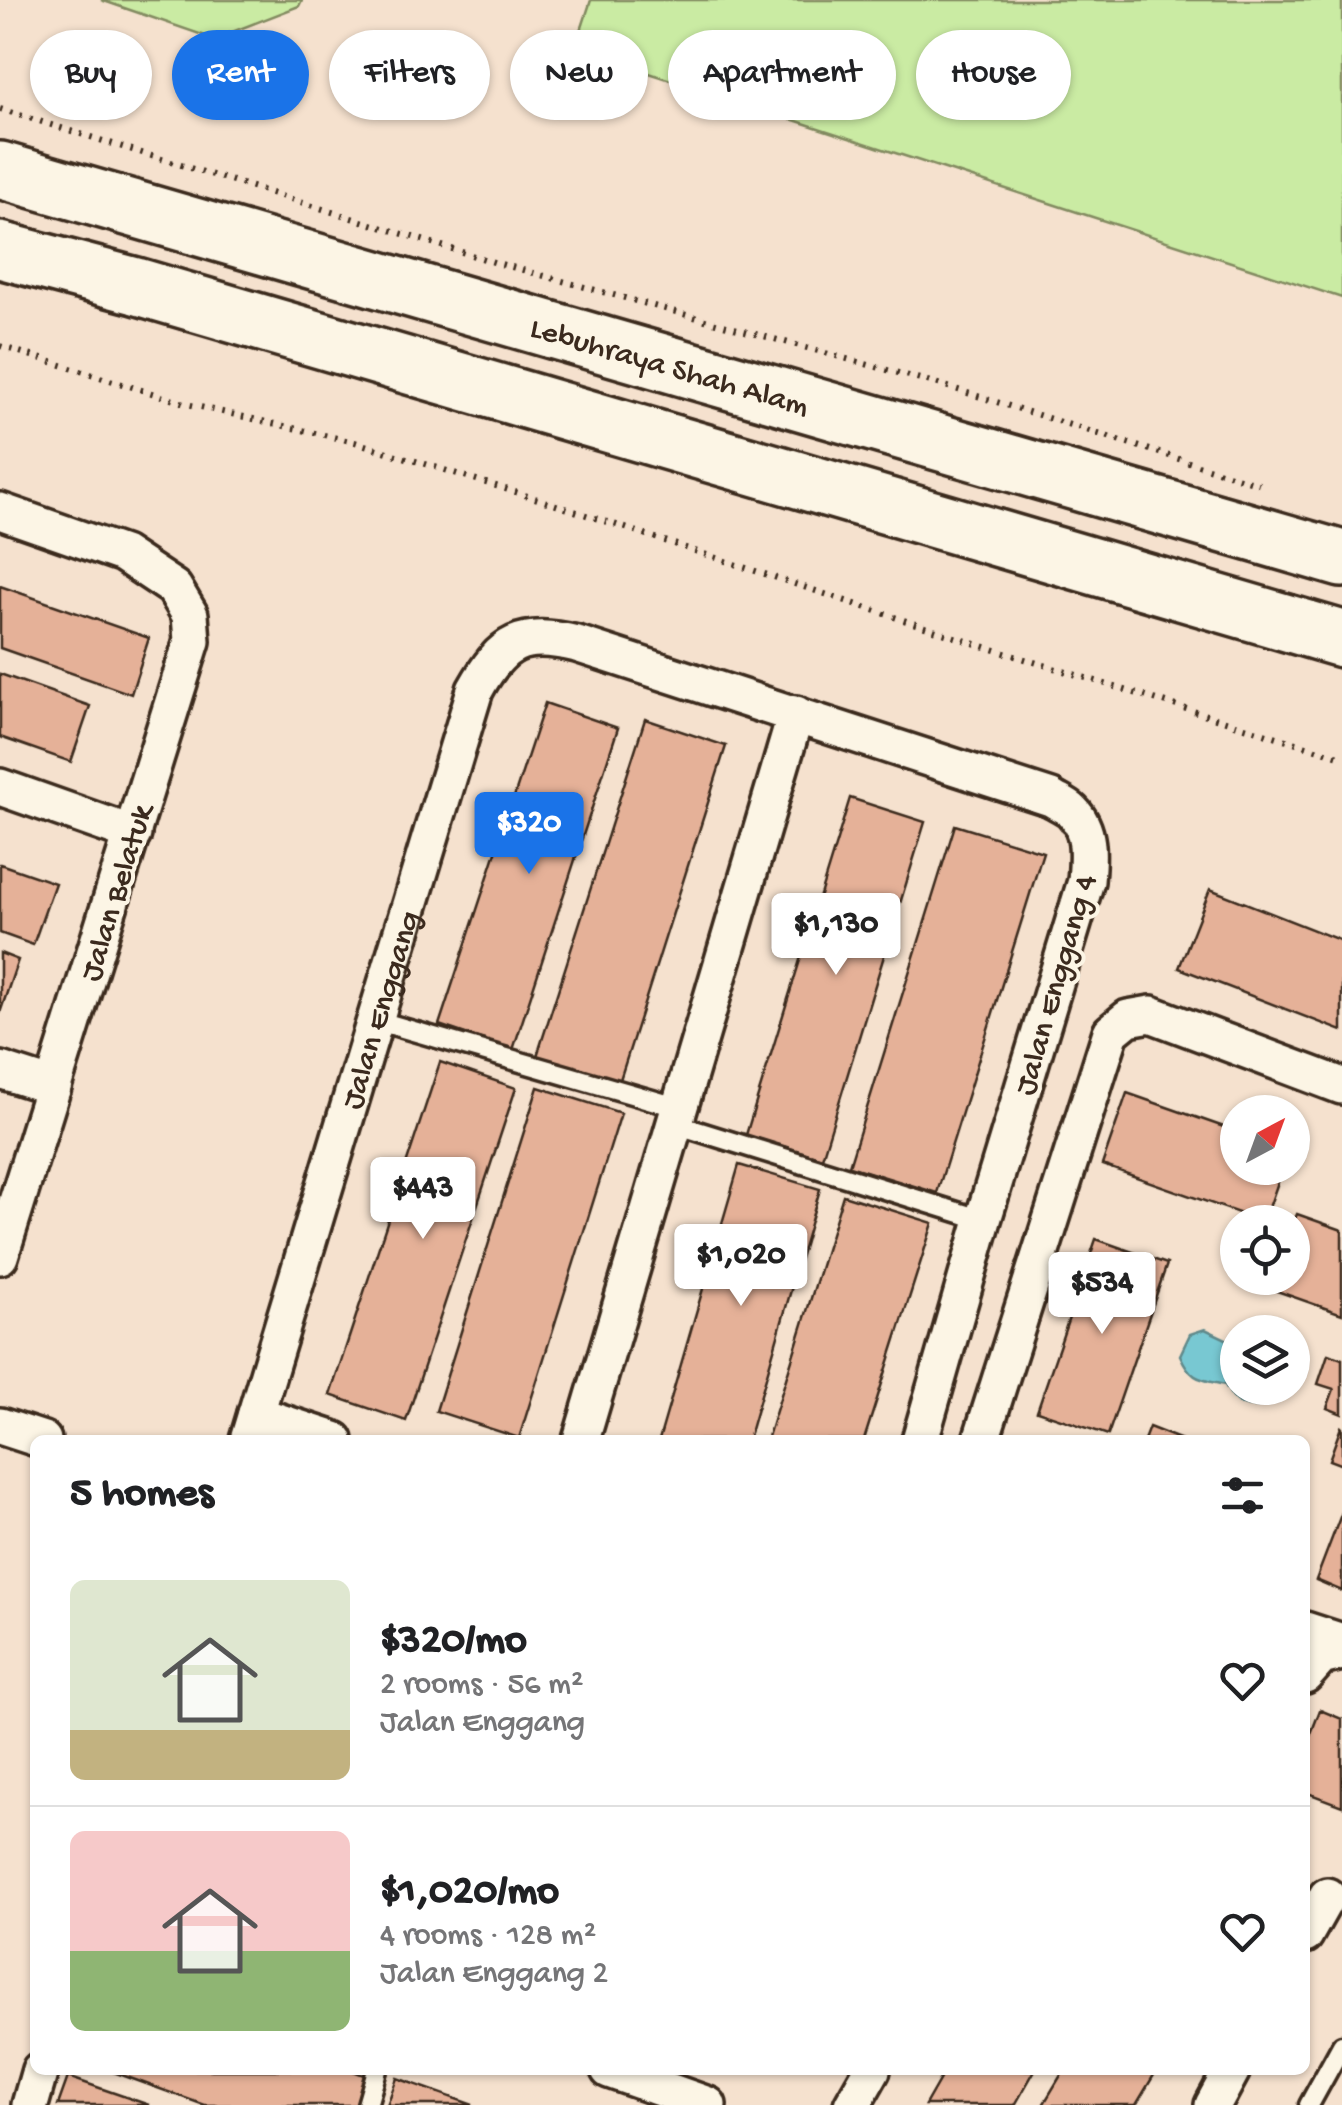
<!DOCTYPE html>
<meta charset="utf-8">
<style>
:root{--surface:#fff;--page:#f6f6f6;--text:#202124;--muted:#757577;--line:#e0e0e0;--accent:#1a73e8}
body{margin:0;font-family:"Gochi Hand",sans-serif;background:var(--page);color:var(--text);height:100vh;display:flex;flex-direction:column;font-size:38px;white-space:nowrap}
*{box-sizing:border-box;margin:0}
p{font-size:32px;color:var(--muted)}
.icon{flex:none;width:55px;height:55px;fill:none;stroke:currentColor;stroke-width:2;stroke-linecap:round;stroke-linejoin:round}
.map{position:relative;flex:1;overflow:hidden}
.sheet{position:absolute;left:30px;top:1435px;width:1280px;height:640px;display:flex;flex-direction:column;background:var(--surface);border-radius:15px;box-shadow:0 2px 8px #0004}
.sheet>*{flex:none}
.hud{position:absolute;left:30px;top:30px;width:1282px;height:90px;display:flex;gap:20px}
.needle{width:65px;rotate:41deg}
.controls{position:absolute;left:1220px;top:1095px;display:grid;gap:20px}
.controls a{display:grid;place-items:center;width:90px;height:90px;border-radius:50%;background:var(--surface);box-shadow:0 2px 8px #0004;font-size:50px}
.price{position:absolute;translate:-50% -85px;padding:0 22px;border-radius:10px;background:#fff;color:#222;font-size:32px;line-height:65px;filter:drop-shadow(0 2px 5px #0008)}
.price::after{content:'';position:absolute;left:50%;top:60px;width:30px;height:22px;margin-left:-15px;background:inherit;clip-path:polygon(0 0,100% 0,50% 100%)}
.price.active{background:var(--accent);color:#fff}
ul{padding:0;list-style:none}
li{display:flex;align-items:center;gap:30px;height:250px;padding:0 40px}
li+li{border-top:2px solid var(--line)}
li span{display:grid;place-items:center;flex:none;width:280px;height:200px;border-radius:15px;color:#555}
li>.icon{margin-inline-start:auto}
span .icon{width:120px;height:120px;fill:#fffc;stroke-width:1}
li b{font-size:42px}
h2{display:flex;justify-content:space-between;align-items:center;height:120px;padding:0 40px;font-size:42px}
.tag{padding:0 35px;border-radius:45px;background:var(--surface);box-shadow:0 2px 8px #0004;font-size:35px;line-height:90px}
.tag.active{background:var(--accent);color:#fff}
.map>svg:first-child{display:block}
.green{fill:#caeba3;stroke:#828a60;stroke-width:2.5}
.water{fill:#78c8d2;stroke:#60898a;stroke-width:2.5}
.building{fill:#e5b198;stroke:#3b2a1e;stroke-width:2.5}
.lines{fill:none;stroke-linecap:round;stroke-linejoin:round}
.lane-casing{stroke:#3b2a1e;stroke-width:25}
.street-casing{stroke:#3b2a1e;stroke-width:42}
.highway-casing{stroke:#3b2a1e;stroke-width:62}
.path{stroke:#3b2a1e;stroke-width:6;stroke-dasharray:2.5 8;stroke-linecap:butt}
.lane{stroke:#fcf5e5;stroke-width:18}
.street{stroke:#fcf5e5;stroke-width:35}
.highway{stroke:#fcf5e5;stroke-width:55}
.labels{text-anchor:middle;stroke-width:8;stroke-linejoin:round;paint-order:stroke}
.street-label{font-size:32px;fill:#3b2a1e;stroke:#fcf5e5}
</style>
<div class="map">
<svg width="1342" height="2105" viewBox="0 0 1342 2105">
<rect width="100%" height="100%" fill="#f5e1ce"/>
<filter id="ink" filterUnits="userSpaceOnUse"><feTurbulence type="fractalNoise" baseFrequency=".01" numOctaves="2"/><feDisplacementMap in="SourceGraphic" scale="20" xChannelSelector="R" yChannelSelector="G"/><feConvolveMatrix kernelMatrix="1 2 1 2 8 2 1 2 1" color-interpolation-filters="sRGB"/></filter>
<g filter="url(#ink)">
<g class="green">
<path d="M101,0h201l-3,6 -85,33z"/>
<path d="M591,0h751v298l-767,-249z"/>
</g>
<path class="water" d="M1205,1329l32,15 1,44h51c-11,15 -37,27 -54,12 -2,-1 -9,-13 -10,-15 -26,-6 -34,-5 -45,-30l10,-21z"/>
<g class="building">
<path d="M0,586l149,52 -18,56 -131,-46z"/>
<path d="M0,674l90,32 -19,56 -71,-25z"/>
<path d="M545,703l73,25 -105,322 -74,-25z"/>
<path d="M645,719l81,27 -107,337 -82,-27z"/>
<path d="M850,798l75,24 -103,336 -76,-23z"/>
<path d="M955,825l88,27 -106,341 -88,-27z"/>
<path d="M0,864l55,19 -22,62 -33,-12z"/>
<path d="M1210,889l132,52v90l-163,-63z"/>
<path d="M0,953l18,7 -18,53z"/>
<path d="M440,1062l76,26 -110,333 -76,-26z"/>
<path d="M538,1087l83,26 -102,325 -83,-27z"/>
<path d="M1127,1093l111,39v36h45l-19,54 -162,-57z"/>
<path d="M739,1165l81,24 -72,251h-89z"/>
<path d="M843,1195l90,28 -69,217h-97z"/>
<path d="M1297,1214l45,16v84l-71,-25 4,-11h17v-52z"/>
<path d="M1096,1239l71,25 -59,171 -71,-24z"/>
<path d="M1328,1354l14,5v55l-15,-6 7,-19 -16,-5z"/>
<path d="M1149,1427l33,13h-38z"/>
<path d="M1341,1427l1,1v37l-13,-5z"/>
<path d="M1342,1512v79l-26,-11z"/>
<path d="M1320,1710l22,9v87l-37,-14v-43z"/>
<path d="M108,2070h243l18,7 -11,28h-154z"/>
<path d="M945,2070h90l-20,35h-90z"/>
<path d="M1064,2070h93l-21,35h-93z"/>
<path d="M68,2077l81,28h-91z"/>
<path d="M397,2078l76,27h-86z"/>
</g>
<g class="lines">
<g class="lane-casing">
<g id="lane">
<path d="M375,1020l305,88"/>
<path d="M675,1124l308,96"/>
<path d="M367,2105l10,-35"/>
<path d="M1309,2105l33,-60"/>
</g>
</g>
<g class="street-casing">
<g id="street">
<path d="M0,511l123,43 51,34 16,27 2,26 -192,615"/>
<path d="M0,787l133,47"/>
<path d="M0,1070l53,17"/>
<path d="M256,1414l79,26"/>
<path d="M0,1426l43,14"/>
<path id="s1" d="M248,1440l227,-750c27,-49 47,-59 102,-46l474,154c6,4 16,8 21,13 19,19 16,46 14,70l-103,339 -63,220"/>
<path d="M581,1440l215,-726"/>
<path d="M981,1440l130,-408 17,-14 23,-4 191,72"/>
<path d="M1305,1630l37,12"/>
<path d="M1305,1675l16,-18 21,-5"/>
<path d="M1305,1935l22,-39"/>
<path d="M609,2070l99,35"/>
<path d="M30,2105l10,-35"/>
<path d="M852,2105l20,-35"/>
<path d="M1213,2105l19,-35"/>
</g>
</g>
<g class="highway-casing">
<g id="highway">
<path id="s2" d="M0,170l1342,389"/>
<path d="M0,250l136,36 1206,353"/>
</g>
</g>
<g class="path">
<path d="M0,109l497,154 445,122 317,99"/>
<path d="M0,346l187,58 168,38 189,59 432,143 366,113"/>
</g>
<use href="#lane" class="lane"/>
<use href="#street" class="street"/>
<use href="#highway" class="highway"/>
</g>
</g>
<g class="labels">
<g class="street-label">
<text dy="11" stroke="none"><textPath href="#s2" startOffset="698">Lebuhraya Shah Alam</textPath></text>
<text transform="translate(114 892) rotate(-73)" y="11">Jalan Belatuk</text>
<text transform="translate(1053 984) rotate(-74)" y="11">Jalan Enggang 4</text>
<text dy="11" stroke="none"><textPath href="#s1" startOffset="450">Jalan Enggang</textPath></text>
</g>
</g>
</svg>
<div class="controls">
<a><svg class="needle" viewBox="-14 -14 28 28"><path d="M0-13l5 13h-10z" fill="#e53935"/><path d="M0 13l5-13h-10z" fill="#757577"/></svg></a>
<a><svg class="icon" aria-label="locate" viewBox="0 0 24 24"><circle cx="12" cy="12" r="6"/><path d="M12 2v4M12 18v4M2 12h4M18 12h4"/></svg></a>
<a><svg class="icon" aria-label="layers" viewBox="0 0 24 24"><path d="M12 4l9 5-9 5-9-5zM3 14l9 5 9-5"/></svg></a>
</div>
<b class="price active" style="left:529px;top:877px">$320</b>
<b class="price" style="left:836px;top:978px">$1,130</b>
<b class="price" style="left:423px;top:1242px">$443</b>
<b class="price" style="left:741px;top:1309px">$1,020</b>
<b class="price" style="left:1102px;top:1337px">$534</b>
<div class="hud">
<a class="tag">Buy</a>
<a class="tag active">Rent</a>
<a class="tag">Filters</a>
<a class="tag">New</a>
<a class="tag">Apartment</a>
<a class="tag">House</a>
</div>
<section class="sheet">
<h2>5 homes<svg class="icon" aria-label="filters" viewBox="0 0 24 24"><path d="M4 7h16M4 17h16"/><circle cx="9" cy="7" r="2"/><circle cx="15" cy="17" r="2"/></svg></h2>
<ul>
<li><span style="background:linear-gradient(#dfe7d0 75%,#c2b280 0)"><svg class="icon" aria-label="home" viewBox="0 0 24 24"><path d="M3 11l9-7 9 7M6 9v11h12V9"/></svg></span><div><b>$320/mo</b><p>2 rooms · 56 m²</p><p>Jalan Enggang</p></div><svg class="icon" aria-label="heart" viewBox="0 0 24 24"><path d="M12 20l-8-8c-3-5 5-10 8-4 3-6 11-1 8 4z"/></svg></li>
<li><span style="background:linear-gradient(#f6c9c9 60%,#8fb573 0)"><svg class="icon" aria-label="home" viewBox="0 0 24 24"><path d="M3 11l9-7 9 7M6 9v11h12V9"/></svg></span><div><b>$1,020/mo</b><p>4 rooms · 128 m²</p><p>Jalan Enggang 2</p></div><svg class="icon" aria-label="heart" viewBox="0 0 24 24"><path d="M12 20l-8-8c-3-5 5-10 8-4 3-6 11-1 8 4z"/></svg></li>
</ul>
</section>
</div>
